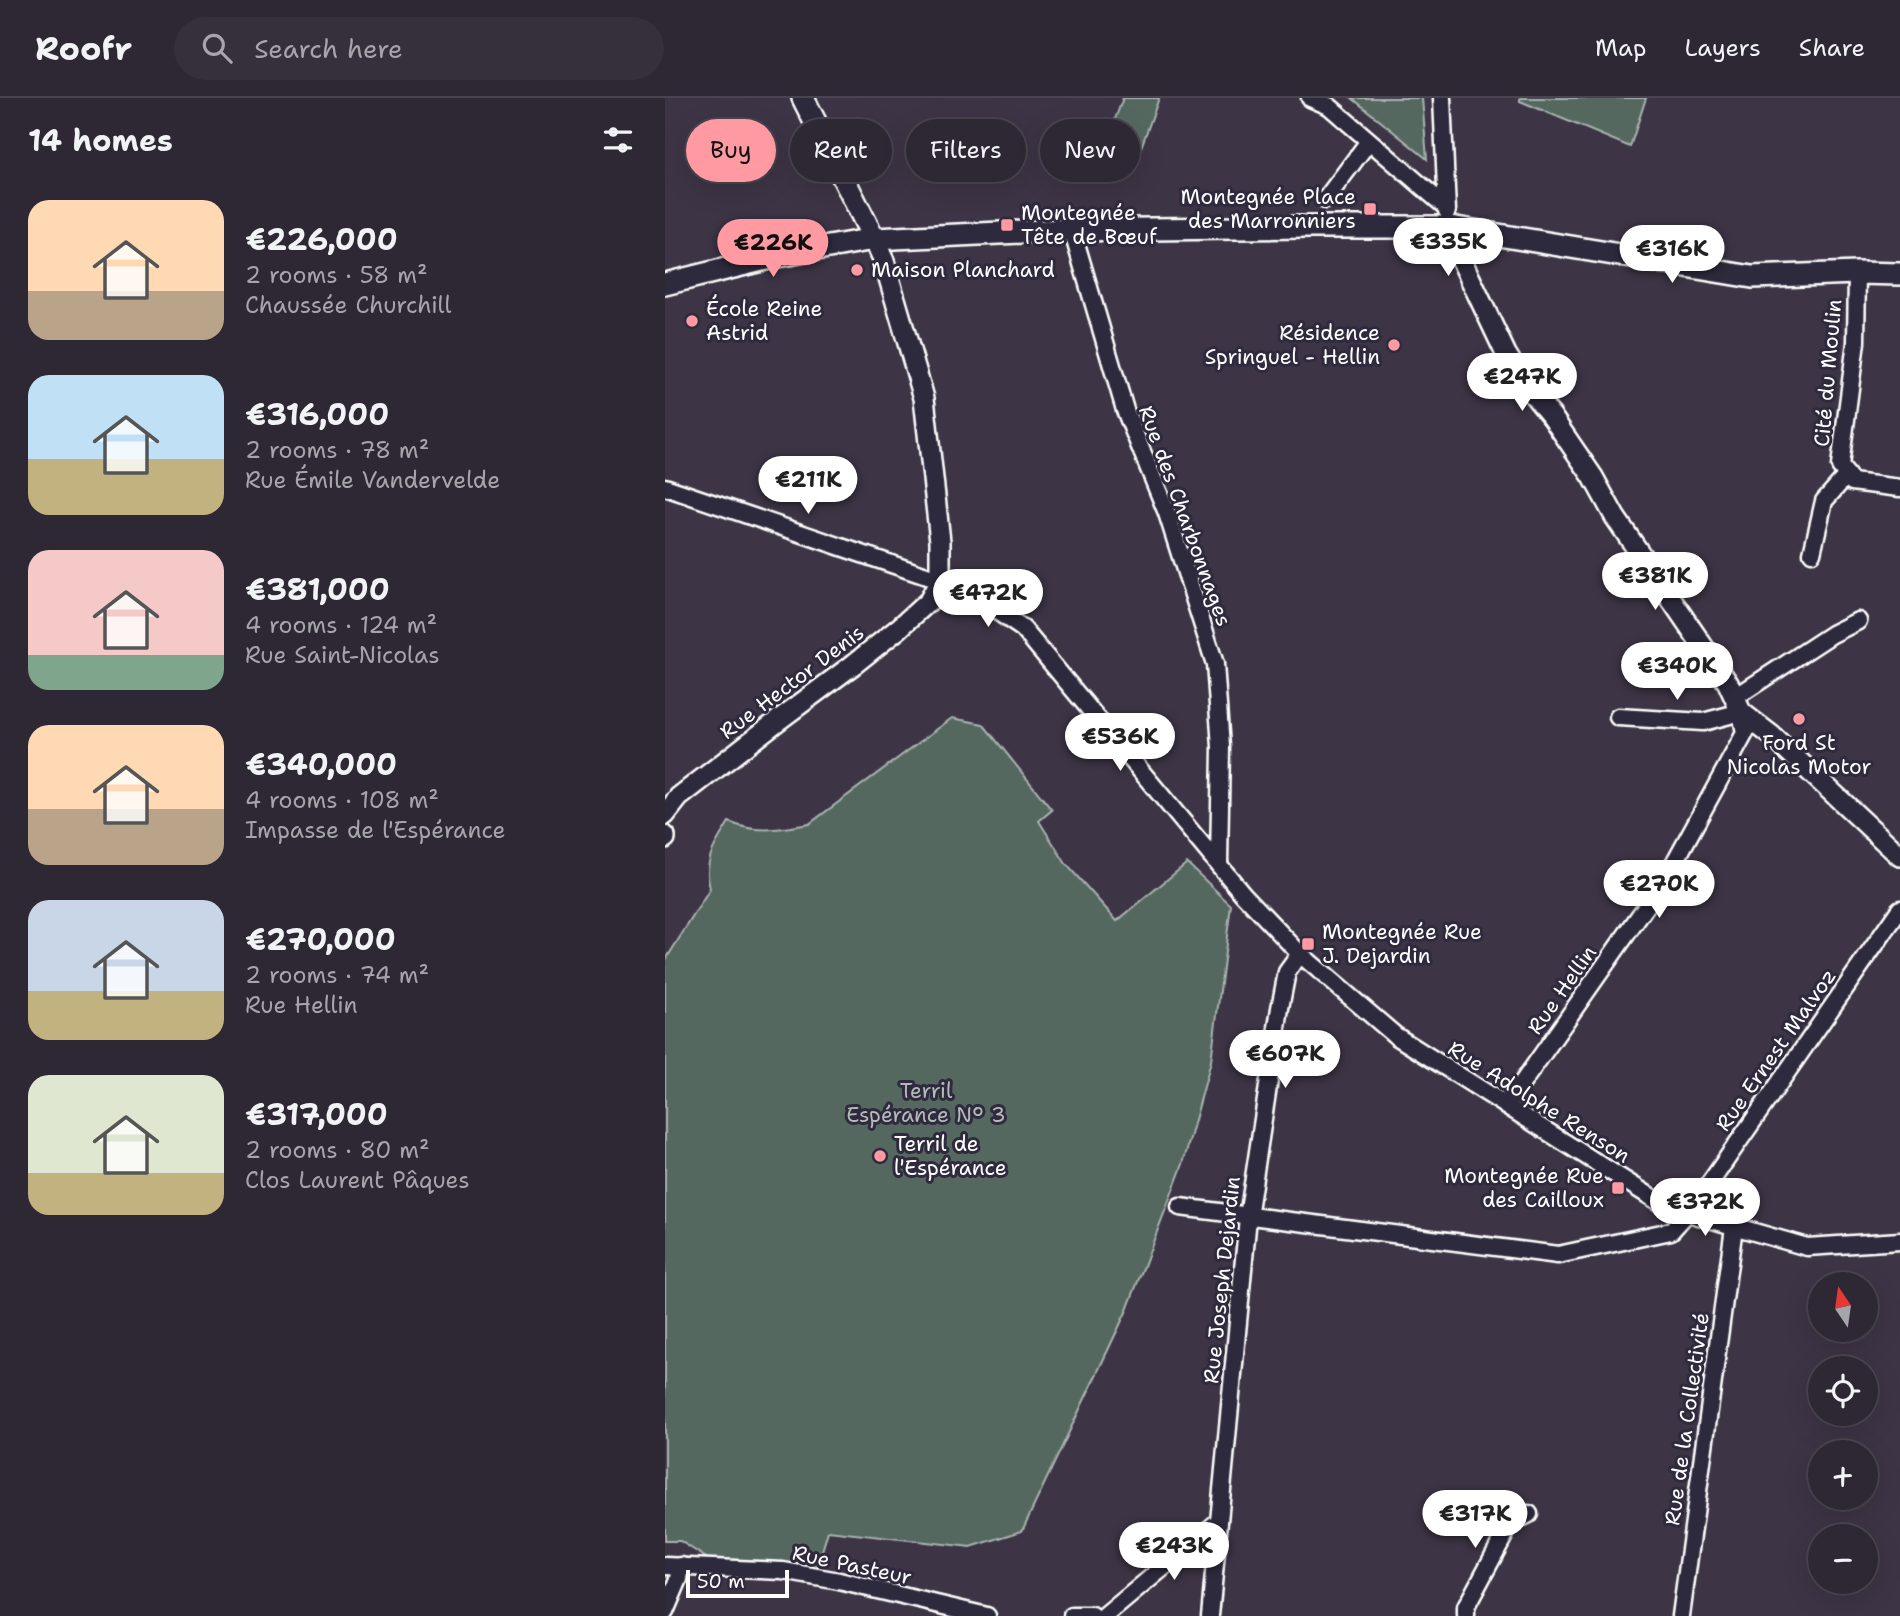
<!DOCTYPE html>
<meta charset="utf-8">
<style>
:root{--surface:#2e2734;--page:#362f3c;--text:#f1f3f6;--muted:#a7a5ac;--line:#49444f;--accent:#ff9aa2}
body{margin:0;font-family:"Shantell Sans",sans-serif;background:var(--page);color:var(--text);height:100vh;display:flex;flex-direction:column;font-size:26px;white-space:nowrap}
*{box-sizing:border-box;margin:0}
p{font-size:23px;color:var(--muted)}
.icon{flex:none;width:38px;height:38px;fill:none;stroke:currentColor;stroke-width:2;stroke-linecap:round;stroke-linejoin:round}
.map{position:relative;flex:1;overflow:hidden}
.side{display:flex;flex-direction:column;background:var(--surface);width:665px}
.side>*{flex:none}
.guide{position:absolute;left:21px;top:21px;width:665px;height:63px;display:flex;gap:14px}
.needle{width:46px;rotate:347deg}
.tools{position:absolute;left:1143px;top:1174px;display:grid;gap:14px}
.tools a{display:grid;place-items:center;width:70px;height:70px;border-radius:50%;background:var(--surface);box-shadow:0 7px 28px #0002,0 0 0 2px var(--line);font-size:35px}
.scale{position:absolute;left:21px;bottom:18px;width:103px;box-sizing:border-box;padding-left:7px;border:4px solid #fff;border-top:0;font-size:19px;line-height:24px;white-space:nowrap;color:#fff;-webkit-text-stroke:5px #2f2a3d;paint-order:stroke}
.price{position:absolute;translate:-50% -60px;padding:0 16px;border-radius:24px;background:#fff;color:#222;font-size:23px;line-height:46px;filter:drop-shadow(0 2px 4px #0008)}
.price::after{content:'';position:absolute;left:50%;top:42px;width:21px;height:16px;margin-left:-10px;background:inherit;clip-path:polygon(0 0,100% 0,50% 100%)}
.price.selected{background:var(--accent);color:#111}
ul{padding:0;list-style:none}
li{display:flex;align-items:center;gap:21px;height:175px;padding:0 28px}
li span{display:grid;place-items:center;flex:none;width:196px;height:140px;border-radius:21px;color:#555}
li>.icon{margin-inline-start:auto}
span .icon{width:84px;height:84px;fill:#fffc;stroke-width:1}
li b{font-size:30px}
h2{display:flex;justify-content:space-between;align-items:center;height:84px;padding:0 28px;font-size:30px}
.tag{padding:0 24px;border-radius:32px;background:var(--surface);box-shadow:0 7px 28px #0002,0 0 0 2px var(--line);font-size:24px;line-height:63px}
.tag.selected{background:var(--accent);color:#111}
header{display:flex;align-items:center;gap:42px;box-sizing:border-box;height:98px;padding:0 35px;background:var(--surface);border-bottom:2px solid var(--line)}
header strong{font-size:33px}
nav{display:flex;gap:38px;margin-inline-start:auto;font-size:24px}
.search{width:490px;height:63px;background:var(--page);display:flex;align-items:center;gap:18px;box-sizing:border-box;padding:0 24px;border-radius:38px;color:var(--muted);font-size:26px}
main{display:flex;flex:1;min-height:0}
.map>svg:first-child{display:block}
.green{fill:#556861;stroke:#aab4b0;stroke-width:2}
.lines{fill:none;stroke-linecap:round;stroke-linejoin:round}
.minor-casing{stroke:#fff;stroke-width:21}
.tertiary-casing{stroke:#fff;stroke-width:24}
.secondary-casing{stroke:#fff;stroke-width:26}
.minor{stroke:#2f2a3d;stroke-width:16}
.tertiary{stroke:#2f2a3d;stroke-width:19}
.secondary{stroke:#2f2a3d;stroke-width:21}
.poi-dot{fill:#ff9aa2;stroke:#2f2a3d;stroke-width:2.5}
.labels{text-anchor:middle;stroke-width:6;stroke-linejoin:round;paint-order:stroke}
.poi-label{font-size:21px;fill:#fff;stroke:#2f2a3d;text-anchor:start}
.street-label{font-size:21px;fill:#fff;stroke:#2f2a3d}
.park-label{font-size:21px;fill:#b2bbb8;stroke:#2f2a3d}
</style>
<header>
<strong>Roofr</strong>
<div class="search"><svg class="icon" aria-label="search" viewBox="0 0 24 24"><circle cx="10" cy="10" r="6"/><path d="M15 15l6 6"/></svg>Search here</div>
<nav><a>Map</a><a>Layers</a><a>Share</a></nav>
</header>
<main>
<section class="side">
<h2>14 homes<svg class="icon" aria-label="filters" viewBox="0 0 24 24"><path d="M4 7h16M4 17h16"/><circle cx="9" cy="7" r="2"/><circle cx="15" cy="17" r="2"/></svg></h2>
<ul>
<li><span style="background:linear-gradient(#ffd9b3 65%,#b9a48a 0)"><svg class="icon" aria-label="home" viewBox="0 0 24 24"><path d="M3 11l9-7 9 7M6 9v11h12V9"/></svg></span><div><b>€226,000</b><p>2 rooms · 58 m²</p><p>Chaussée Churchill</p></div></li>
<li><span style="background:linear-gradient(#bfe0f5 60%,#c2b280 0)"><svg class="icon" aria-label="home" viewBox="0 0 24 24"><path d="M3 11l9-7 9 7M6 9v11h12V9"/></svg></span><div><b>€316,000</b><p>2 rooms · 78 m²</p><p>Rue Émile Vandervelde</p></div></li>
<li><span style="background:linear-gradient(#f6c9c9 75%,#7fa58c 0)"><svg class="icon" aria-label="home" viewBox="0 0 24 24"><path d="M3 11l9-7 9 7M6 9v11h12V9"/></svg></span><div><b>€381,000</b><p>4 rooms · 124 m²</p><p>Rue Saint-Nicolas</p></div></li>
<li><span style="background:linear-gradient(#ffd9b3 60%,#b9a48a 0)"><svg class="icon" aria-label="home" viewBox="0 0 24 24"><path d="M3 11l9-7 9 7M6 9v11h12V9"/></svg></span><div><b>€340,000</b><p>4 rooms · 108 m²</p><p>Impasse de l'Espérance</p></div></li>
<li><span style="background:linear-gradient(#c9d6e8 65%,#c2b280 0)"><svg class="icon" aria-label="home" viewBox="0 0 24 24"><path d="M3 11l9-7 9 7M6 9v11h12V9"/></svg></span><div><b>€270,000</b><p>2 rooms · 74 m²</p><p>Rue Hellin</p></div></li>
<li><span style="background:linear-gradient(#dfe7d0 70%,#c2b280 0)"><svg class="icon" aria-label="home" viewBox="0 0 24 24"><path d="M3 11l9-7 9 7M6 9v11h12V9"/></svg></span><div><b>€317,000</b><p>2 rooms · 80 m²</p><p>Clos Laurent Pâques</p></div></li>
</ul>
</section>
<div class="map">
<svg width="1235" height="1518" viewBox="0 0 1235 1518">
<rect width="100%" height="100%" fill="#3d3445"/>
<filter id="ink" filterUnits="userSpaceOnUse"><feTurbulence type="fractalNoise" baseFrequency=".0143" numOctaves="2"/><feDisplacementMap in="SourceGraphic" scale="14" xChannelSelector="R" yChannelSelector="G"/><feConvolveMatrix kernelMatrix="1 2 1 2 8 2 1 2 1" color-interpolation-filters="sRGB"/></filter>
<g filter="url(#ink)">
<g class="green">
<path d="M458,0h36l-20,55 -33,-10z"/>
<path d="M687,0h70l5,61z"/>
<path d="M855,0h126l-16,49 -110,-46z"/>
<path d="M287,620l31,6 69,86 -13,11 27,43 51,57 70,-58 44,42 -20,156 -28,103 -56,146 -105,221 -51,16 -143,-16 -12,40 -46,-8 -62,-4 -28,-18h-15v-580l45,-72c-7,-29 4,-43 19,-67 27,12 51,7 80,2z"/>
</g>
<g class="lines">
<g class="minor-casing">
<g id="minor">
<path d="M645,0l19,8 117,101"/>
<path d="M777,0l5,113"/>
<path d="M660,102l44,-59"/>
<path d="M407,132l53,180 42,103 48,151 6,83 -2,117"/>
<path d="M1192,175l-1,69 -16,124 12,16 48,6"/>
<path d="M0,389l288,98 26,14 44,30 220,265 57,60 96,82 271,171 140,40 93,-6"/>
<path d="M1147,455l12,-52 23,-26"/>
<path d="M1069,600l98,-64 26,-13"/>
<path d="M841,1008l160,-228 79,-145 -4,-21 -38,10 -85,-5"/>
<path d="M515,1109l378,48 113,-24 25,-28 204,-294"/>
<path d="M0,1468l118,5 56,10 148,35"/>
<path d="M0,1514l14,-33 2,-13"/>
<path d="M407,1518h20"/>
<path d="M440,1518l114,-95"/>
<path d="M545,1518l38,-399 32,-209 7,-36 13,-18"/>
<path d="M801,1518v-9l45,-84 18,-9"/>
<path d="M1016,1518l53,-389"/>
</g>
</g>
<g class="tertiary-casing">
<g id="tertiary">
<path d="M785,129l9,28 47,99 18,29 28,34 41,60 22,40 113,166 13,29 30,23 129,121"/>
<path d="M0,717l14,-18 97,-75 78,-58 44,-35 31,-28 7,-13 4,-9v-38l-16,-143 -40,-137 -10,-22"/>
<path d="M0,738v2"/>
</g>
</g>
<g class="secondary-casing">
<g id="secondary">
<path d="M138,0l71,141"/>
<path d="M0,186l113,-28 96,-17 190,-9 247,-3h139l302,50 105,-4 43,1"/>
</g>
</g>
<use href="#minor" class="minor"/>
<use href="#tertiary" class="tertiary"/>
<use href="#secondary" class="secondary"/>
</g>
</g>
<g class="poi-dot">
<rect x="698" y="104" width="14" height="14" rx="3.5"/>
<rect x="335" y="120" width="14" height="14" rx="3.5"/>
<circle cx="192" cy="172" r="7"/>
<circle cx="27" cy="223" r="7"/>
<circle cx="729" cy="247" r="7"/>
<circle cx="1134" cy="621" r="7"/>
<rect x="636" y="839" width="14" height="14" rx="3.5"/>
<circle cx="215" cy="1058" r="7"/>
<rect x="946" y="1083" width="14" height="14" rx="3.5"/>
</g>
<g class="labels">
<g class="poi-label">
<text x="691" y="106" text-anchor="end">Montegnée Place<tspan x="691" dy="24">des Marronniers</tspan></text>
<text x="356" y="122">Montegnée<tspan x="356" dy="24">Tête de Bœuf</tspan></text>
<text x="206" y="179">Maison Planchard</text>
<text x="41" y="218">École Reine<tspan x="41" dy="24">Astrid</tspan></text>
<text x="715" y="242" text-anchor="end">Résidence<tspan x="715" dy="24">Springuel - Hellin</tspan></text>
<text x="1134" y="652" text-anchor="middle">Ford St<tspan x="1134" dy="24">Nicolas Motor</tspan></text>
<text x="657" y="841">Montegnée Rue<tspan x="657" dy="24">J. Dejardin</tspan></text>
<text x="229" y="1053">Terril de<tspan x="229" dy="24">l'Espérance</tspan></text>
<text x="939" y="1085" text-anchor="end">Montegnée Rue<tspan x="939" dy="24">des Cailloux</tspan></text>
</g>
<g class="street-label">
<text transform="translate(1163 275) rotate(-85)" y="7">Cité du Moulin</text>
<text transform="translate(520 418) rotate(70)" y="7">Rue des Charbonnages</text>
<text transform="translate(127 584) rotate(-37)" y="7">Rue Hector Denis</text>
<text transform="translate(897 892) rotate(-55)" y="7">Rue Hellin</text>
<text transform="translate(1111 952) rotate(-55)" y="7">Rue Ernest Malvoz</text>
<text transform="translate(874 1004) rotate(32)" y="7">Rue Adolphe Renson</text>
<text transform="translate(557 1182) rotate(-84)" y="7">Rue Joseph Dejardin</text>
<text transform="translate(1022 1321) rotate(-82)" y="7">Rue de la Collectivité</text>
<text transform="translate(187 1467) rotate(12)" y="7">Rue Pasteur</text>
</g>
<g class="park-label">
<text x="261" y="1000">Terril<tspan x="261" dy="24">Espérance N° 3</tspan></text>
</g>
</g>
</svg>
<div class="tools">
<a><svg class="needle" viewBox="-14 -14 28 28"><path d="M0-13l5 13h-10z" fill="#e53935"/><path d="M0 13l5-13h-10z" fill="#a7a5ac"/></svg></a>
<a><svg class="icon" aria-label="locate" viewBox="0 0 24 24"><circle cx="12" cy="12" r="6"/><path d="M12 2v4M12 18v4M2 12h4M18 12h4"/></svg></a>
<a>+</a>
<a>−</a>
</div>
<div class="scale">50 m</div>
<b class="price" style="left:783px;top:180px">€335K</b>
<b class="price selected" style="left:108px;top:181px">€226K</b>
<b class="price" style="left:1007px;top:187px">€316K</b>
<b class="price" style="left:857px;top:315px">€247K</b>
<b class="price" style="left:143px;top:418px">€211K</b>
<b class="price" style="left:990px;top:514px">€381K</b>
<b class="price" style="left:323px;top:531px">€472K</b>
<b class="price" style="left:1012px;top:604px">€340K</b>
<b class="price" style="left:455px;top:675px">€536K</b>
<b class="price" style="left:994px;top:822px">€270K</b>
<b class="price" style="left:620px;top:992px">€607K</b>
<b class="price" style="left:1040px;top:1140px">€372K</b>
<b class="price" style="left:810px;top:1452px">€317K</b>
<b class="price" style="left:509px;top:1484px">€243K</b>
<div class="guide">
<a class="tag selected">Buy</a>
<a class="tag">Rent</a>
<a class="tag">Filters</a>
<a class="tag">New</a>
</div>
</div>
</main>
